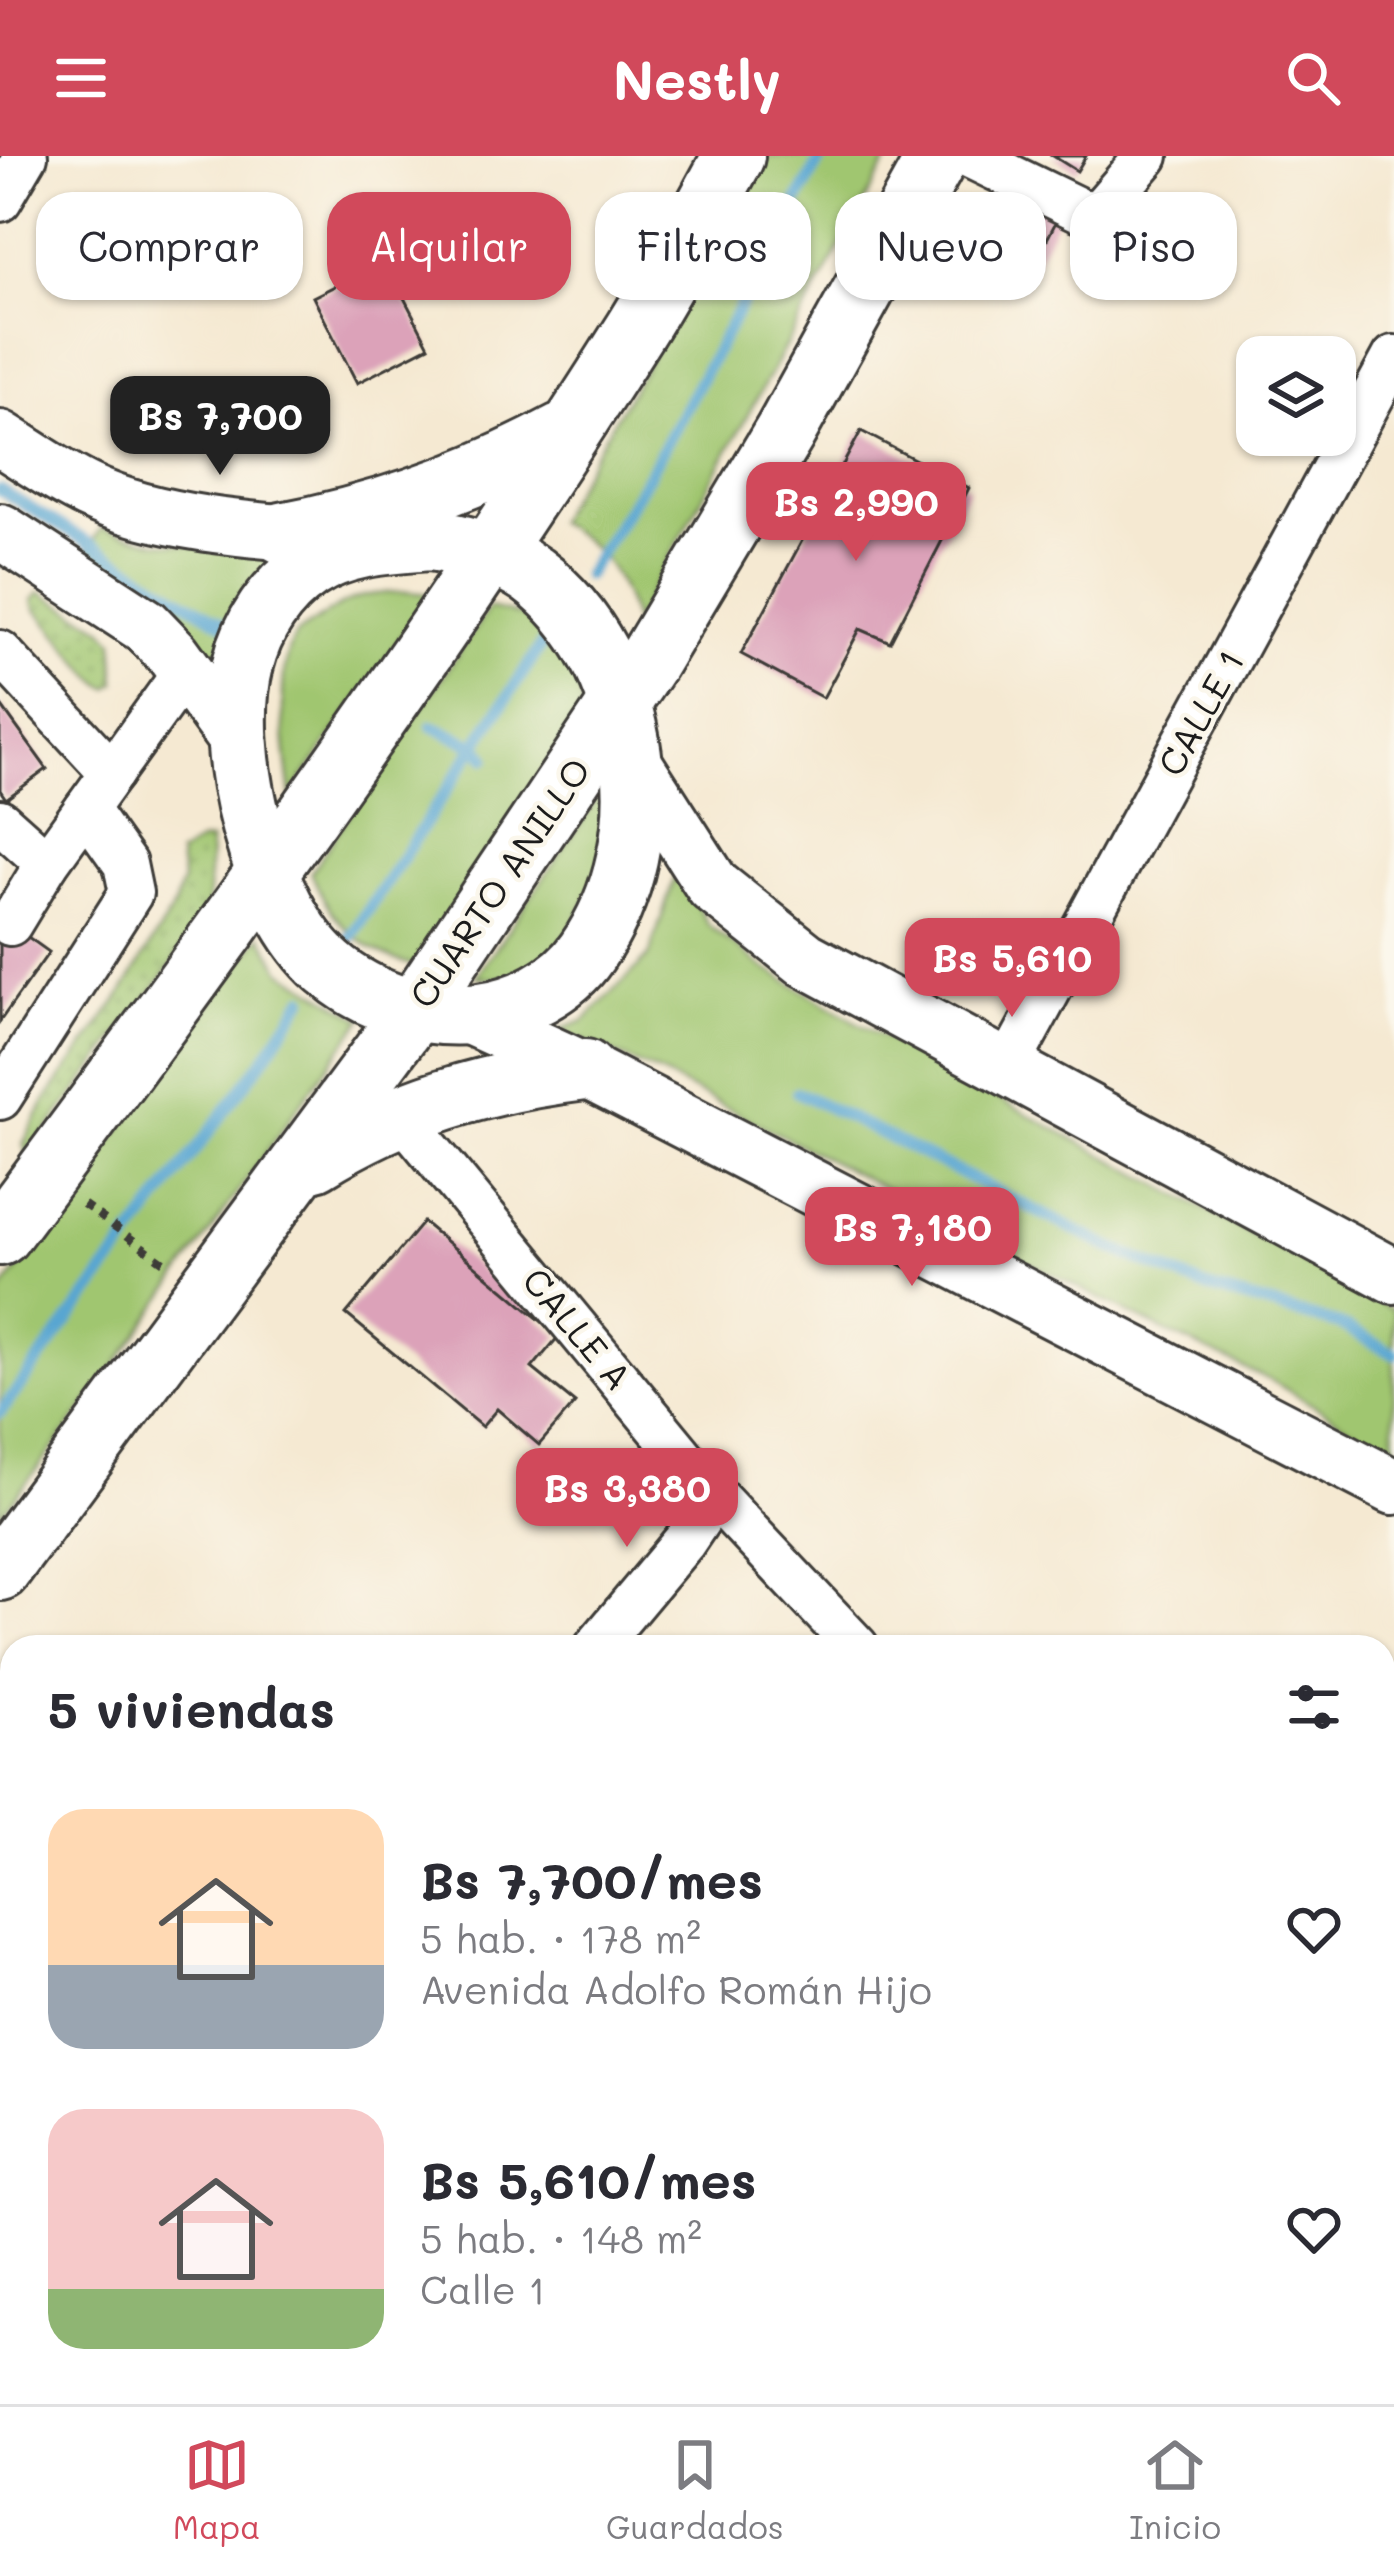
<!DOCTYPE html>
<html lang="es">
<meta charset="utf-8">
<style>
:root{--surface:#fff;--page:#f7f7f7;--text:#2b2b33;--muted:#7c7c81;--line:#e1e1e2;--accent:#d1495b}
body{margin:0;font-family:Mali,sans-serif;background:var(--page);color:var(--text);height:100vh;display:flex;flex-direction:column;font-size:45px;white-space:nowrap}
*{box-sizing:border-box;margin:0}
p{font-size:39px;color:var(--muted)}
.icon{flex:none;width:66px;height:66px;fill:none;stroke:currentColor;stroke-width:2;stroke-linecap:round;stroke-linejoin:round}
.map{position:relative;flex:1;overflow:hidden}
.details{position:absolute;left:0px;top:1479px;width:1395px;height:771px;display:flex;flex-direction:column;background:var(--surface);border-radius:36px 36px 0 0;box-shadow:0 3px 9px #0004}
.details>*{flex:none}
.guide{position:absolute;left:36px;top:36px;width:1323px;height:108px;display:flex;gap:24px}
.fabs{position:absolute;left:1236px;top:180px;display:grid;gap:24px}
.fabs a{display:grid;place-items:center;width:120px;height:120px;border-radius:24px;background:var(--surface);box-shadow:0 3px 9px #0004;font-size:60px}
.price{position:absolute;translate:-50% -102px;padding:0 27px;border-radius:24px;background:var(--accent);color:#fff;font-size:39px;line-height:78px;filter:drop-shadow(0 3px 6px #0008)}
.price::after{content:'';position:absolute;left:50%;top:72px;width:36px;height:27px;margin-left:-18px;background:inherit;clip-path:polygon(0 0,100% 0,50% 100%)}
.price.on{background:#222;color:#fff}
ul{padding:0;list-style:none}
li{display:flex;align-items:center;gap:36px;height:300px;padding:0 48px}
li span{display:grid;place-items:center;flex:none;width:336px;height:240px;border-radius:36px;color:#555}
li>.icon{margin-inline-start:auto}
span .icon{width:144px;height:144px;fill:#fffc;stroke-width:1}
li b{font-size:51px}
h2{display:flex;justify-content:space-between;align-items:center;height:144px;padding:0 48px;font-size:51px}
.tag{padding:0 42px;border-radius:36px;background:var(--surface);box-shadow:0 3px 9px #0004;font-size:42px;line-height:108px}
.tag.on{background:var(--accent);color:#fff}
header{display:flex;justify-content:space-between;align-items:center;height:156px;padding:0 48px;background:var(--accent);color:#fff;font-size:54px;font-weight:800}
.menu{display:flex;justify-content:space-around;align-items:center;height:168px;border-top:3px solid var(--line);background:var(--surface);font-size:33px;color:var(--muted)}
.menu a{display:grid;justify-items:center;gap:6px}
.menu .on{color:var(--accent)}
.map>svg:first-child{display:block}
.grass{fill:url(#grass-dots);stroke:#5e7146;stroke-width:3}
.park{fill:#a0c670;stroke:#5e7146;stroke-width:3}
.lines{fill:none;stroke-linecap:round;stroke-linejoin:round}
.stream{stroke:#58a6d1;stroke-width:12}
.building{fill:#dca2b9}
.minor-casing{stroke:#3d3b37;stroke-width:48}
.major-casing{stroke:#3d3b37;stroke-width:60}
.highway-casing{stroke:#3d3b37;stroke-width:66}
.path{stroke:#3d3b37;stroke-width:8;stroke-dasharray:9 9;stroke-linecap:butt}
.minor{stroke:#fff;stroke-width:42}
.major{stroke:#fff;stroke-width:54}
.highway{stroke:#fff;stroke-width:60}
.labels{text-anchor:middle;stroke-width:9;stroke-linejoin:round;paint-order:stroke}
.street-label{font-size:36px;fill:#1c1c1c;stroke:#fbf7ec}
</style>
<header><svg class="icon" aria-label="menu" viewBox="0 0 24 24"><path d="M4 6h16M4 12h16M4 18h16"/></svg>Nestly<svg class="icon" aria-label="search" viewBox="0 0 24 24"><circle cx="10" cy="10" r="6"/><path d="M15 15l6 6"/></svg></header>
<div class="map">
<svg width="1394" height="2248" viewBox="0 0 1394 2248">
<defs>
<pattern id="grass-dots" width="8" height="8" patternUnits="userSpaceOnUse" patternTransform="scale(3)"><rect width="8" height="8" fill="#a0c670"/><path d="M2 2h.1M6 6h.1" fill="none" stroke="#89aa60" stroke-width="1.8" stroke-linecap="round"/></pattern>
</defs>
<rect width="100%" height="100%" fill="#fbf7ec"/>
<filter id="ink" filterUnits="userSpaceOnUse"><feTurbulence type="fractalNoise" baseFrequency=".00833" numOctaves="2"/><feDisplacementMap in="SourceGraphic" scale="24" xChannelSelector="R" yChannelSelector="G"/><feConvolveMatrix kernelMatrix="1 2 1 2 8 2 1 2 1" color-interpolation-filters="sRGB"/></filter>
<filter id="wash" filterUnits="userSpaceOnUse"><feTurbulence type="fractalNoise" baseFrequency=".004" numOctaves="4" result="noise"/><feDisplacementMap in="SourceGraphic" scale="48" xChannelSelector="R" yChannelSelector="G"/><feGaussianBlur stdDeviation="2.7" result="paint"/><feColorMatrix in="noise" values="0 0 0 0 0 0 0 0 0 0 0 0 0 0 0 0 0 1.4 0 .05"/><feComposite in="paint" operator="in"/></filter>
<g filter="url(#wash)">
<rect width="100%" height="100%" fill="#f5e9d2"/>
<g class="grass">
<path d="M40,436l62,35 12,13 2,43 -7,5c-22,-9 -51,-59 -74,-79l-2,-9z"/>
<path d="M210,685l-2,61 -5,21 -175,233 -5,-12 22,-43 74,-103 55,-92 8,-24 -3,-27 20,-13z"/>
</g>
<g class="park">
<path d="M769,0h121l-256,466c-20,-57 -27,-69 -79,-101z"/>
<path d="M101,372l54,14 131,13 -71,103 -27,-24 -108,-73z"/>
<path d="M407,436l24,2 -140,201c-5,-36 -18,-131 5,-160 5,-6 17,-11 23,-16 34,-24 47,-26 88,-27z"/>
<path d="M489,452c20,5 49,9 65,23 19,18 27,59 28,83l-166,252c-54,-14 -85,-43 -105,-94z"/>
<path d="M611,623l12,45 -65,134 -60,21 -22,-2z"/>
<path d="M677,714l32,56 54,41 95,56 536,288v142l-122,-72 -112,-52 -503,-257 -99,-42 26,-9 65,-65z"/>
<path d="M261,779l21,36 81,48c-124,163 -232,338 -363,496v-221z"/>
<path d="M1383,2126l11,13v109h-174l6,-10h157z"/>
</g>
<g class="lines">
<g class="stream">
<path d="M0,334l227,136"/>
<path d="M586,419l64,-103 172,-316"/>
<path d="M432,570l46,21 8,11"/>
<path d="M348,785l194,-297"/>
<path d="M797,936l314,156 96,40 133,37 54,29"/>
<path d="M0,1257l266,-357 38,-58"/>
</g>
</g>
<g id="blocks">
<g class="building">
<path d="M1053,0h33l-9,15z"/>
<path d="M1008,34l51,26 -33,64 -51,-25z"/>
<path d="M385,105l44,85 -72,37 -44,-86z"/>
<path d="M861,275l108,57 -79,154 -30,-13 -37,69 -82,-44z"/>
<path d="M0,548l47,65 -41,30 -6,-9z"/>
<path d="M0,761l49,35 -49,69z"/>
<path d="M423,1066l136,114 -27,32 43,35 -36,42 -42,-36 -15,18 -136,-113z"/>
<path d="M1260,2238h90l16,10h-112z"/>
</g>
</g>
</g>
<g filter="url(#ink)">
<use href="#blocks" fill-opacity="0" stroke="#3d3b37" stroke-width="3"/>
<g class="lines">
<g class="minor-casing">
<g id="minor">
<path d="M969,0l111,54 14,2 10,-6 43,-50"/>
<path d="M0,44l26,-44"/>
<path d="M0,496l112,121"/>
<path d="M0,665l47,42 -37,61"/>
<path d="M47,707l138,-192"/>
<path d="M1007,912l387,-711"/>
<path d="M0,942l131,-205 -6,-29 -39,-55"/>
<path d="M400,958l315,382 142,151"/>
<path d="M596,1491l88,-105 31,-46"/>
<path d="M1383,2013l11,16"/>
<path d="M0,2218l12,-14"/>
<path d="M297,2238l15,10"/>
<path d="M1095,2238l16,10"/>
<path d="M1164,2248l7,-10"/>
</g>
</g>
<g class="major-casing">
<g id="major">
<path d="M0,282c29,18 58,39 88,53 66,32 166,40 238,44"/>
<path d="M0,375l146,95 27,28 65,89"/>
<path d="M631,602l82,128 92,73 589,317"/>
<path d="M465,859l120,55 809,417"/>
</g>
</g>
<g class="highway-casing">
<g id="highway">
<path d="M282,377c100,-19 192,-52 281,-100"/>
<path d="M431,384c34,5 73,15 101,35 112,84 133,266 55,377 -23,34 -67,56 -107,61 -53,7 -111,-10 -152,-46 -68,-60 -107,-216 -85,-303 9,-38 33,-73 65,-95 36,-24 81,-26 123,-29z"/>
<path d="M315,1004c84,-53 171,-78 270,-90"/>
<path d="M0,1079c221,-295 439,-594 636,-906 35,-56 66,-115 98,-173"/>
<path d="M0,1414l414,-559 234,-350 137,-229 153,-276"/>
</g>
</g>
<path class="path" d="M83,1048l85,61"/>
<use href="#minor" class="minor"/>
<use href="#major" class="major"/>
<use href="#highway" class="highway"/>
</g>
</g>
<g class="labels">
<g class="street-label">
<text transform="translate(1201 557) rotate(-61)" y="13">CALLE 1</text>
<text transform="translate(500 727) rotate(-56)" y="13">CUARTO ANILLO</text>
<text transform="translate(577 1173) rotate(50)" y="13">CALLE A</text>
</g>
</g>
</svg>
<div class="fabs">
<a><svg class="icon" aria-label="layers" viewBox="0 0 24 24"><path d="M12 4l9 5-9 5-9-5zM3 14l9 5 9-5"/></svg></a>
</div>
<b class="price on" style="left:220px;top:322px">Bs 7,700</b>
<b class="price" style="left:856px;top:408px">Bs 2,990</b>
<b class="price" style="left:1012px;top:864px">Bs 5,610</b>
<b class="price" style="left:912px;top:1133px">Bs 7,180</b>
<b class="price" style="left:627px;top:1394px">Bs 3,380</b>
<div class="guide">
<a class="tag">Comprar</a>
<a class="tag on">Alquilar</a>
<a class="tag">Filtros</a>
<a class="tag">Nuevo</a>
<a class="tag">Piso</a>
</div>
<section class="details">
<h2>5 viviendas<svg class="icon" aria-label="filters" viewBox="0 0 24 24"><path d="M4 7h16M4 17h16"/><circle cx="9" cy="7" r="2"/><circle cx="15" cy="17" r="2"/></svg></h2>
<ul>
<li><span style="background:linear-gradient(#ffd9b3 65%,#9aa5b1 0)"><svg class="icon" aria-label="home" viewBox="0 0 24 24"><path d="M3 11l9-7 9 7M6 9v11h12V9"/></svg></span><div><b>Bs 7,700/mes</b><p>5 hab. · 178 m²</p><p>Avenida Adolfo Román Hijo</p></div><svg class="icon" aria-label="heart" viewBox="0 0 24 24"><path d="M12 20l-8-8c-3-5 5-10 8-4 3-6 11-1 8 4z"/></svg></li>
<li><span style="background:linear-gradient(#f6c9c9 75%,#8fb573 0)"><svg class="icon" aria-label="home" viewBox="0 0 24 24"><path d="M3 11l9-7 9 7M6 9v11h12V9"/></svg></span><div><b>Bs 5,610/mes</b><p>5 hab. · 148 m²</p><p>Calle 1</p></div><svg class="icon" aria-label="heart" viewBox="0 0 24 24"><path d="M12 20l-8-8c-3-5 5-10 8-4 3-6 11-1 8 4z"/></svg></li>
</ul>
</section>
</div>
<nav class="menu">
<a class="on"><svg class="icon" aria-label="map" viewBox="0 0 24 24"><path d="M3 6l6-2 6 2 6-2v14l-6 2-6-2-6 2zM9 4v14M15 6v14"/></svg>Mapa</a>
<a><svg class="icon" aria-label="saved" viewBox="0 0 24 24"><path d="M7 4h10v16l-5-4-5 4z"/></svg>Guardados</a>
<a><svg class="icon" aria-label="home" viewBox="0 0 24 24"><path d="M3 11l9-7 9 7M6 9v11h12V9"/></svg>Inicio</a>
</nav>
